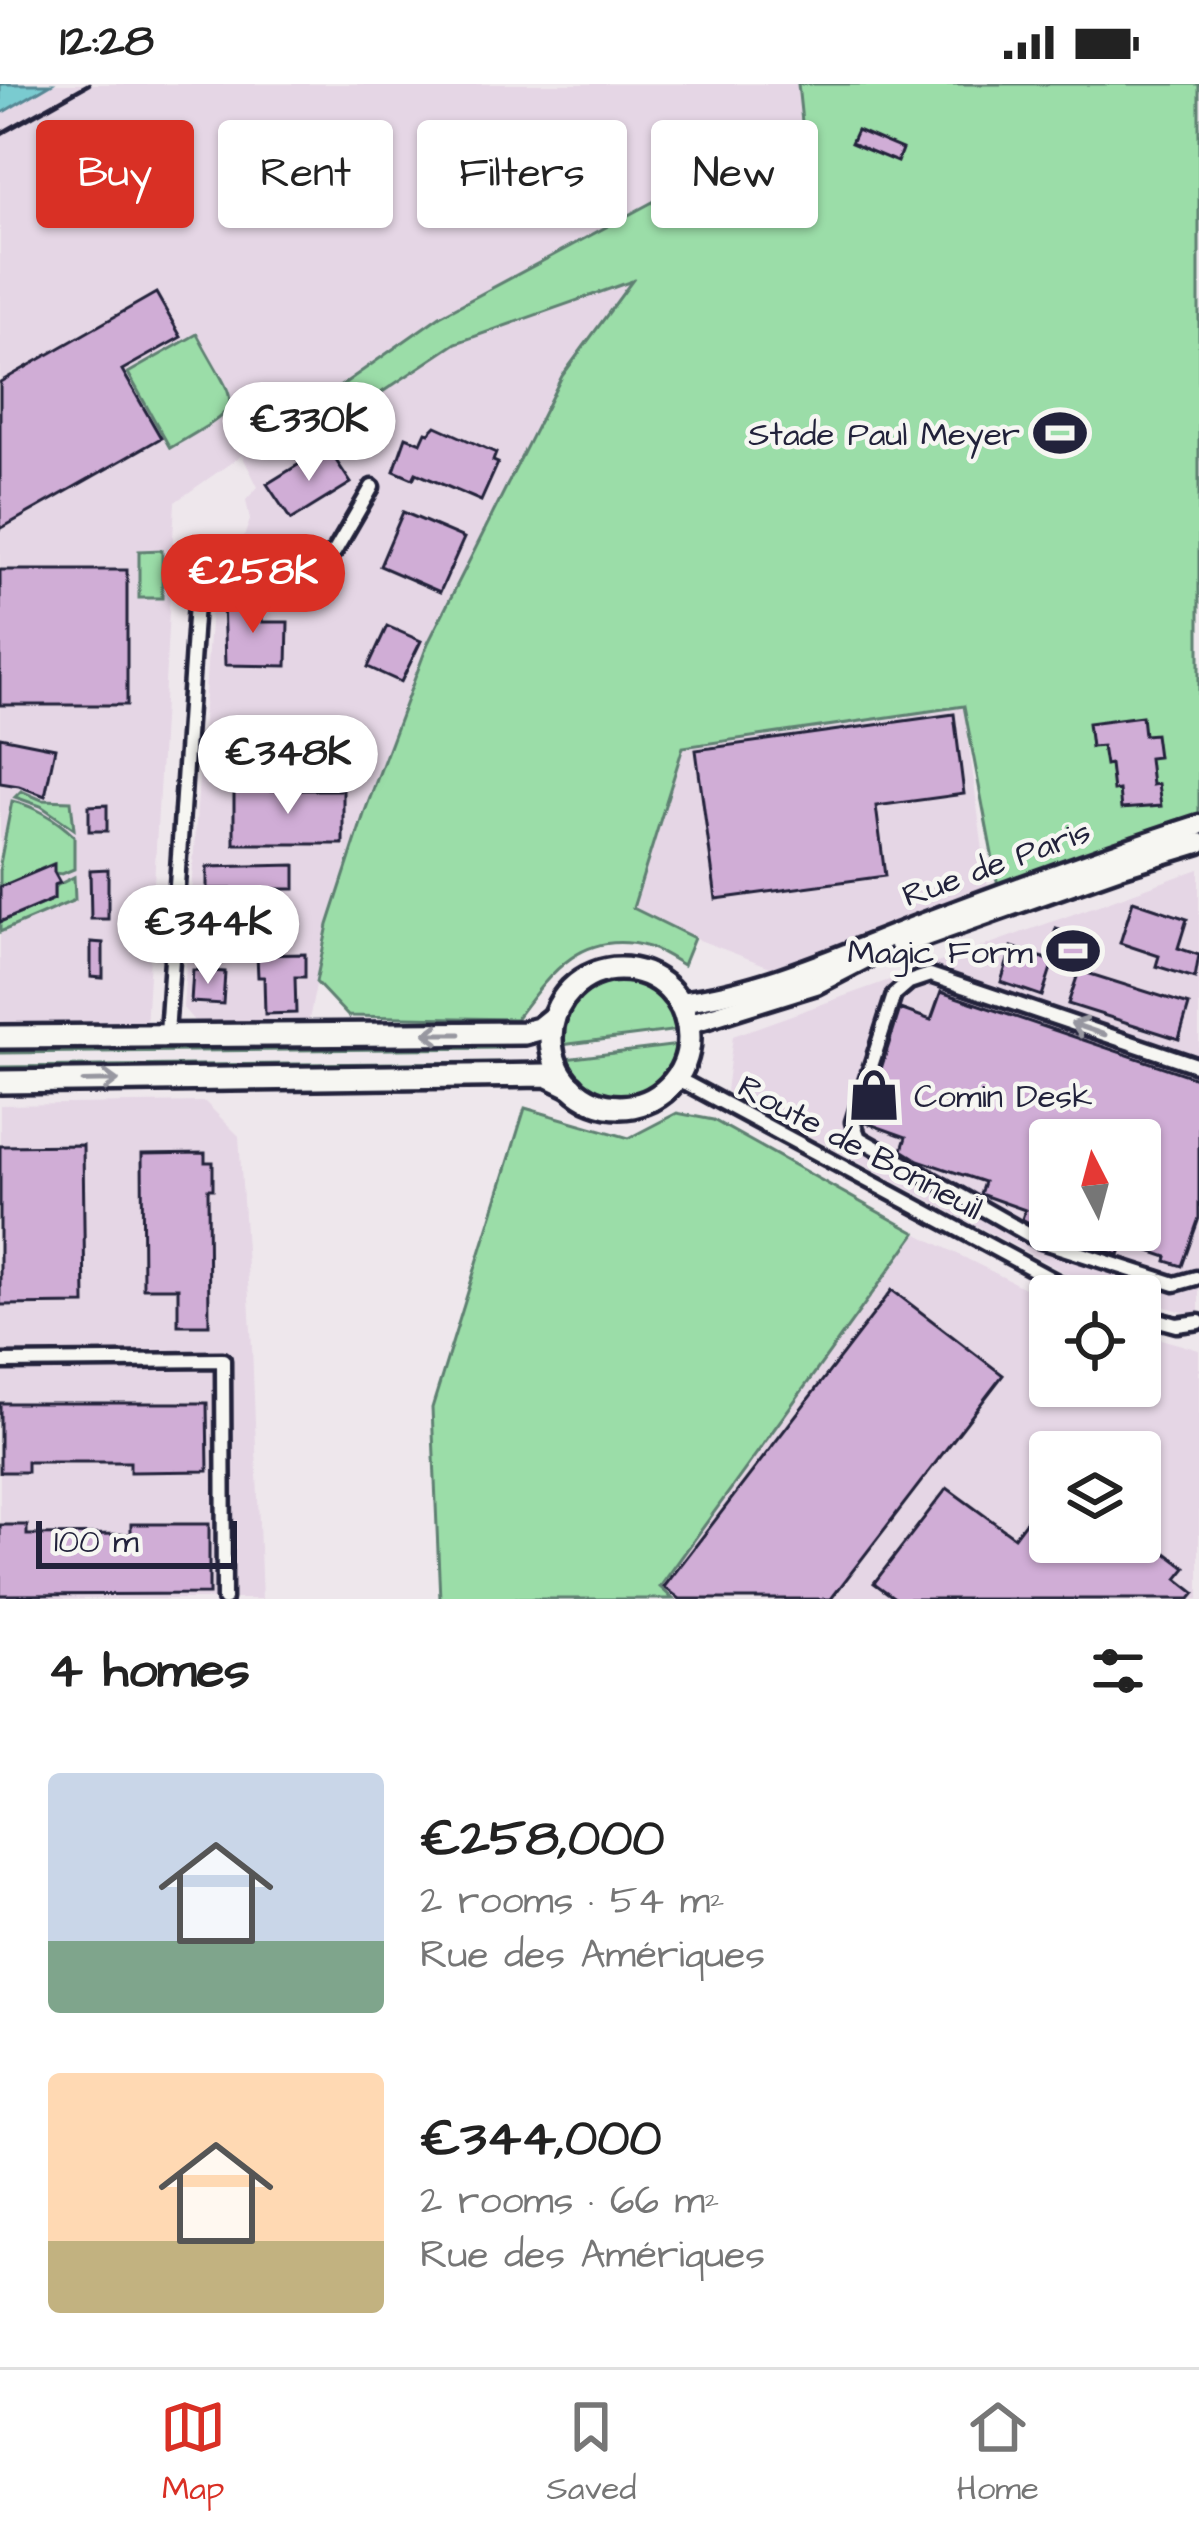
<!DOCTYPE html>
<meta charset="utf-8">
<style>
:root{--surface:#fff;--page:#f6f6f6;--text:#222;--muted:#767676;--line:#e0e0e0;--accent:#d93025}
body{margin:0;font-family:"Architects Daughter",sans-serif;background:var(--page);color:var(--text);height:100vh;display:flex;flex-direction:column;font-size:45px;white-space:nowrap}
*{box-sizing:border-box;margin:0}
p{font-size:39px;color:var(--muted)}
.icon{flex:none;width:66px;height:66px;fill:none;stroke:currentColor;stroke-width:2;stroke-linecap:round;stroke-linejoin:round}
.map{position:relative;height:1515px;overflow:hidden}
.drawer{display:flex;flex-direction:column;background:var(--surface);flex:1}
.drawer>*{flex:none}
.hud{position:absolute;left:36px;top:36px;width:1128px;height:108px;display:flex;gap:24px}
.needle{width:78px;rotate:354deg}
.tools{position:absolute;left:1029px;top:1035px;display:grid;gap:24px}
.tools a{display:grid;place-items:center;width:132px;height:132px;border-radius:12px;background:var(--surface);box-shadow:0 3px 9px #0004;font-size:60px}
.scale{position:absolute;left:36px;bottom:30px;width:201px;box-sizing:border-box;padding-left:12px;border:6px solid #22223b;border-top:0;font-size:33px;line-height:42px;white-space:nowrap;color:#22223b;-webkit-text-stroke:9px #f6f6f2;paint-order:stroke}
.price{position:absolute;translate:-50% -102px;padding:0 27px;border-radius:42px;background:#fff;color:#222;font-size:39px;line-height:78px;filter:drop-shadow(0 3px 6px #0008)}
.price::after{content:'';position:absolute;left:50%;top:72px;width:36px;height:27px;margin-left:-18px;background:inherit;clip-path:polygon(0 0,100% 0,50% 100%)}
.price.current{background:var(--accent);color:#fff}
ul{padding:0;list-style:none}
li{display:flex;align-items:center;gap:36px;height:300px;padding:0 48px}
li span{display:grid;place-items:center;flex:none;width:336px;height:240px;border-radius:12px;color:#555}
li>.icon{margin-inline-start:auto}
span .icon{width:144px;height:144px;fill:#fffc;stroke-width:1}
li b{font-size:51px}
h2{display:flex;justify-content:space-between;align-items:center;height:144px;padding:0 48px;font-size:51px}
.tag{padding:0 42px;border-radius:12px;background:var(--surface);box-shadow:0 3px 9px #0004;font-size:42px;line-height:108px}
.tag.current{background:var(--accent);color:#fff}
.status{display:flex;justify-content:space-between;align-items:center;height:84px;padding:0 60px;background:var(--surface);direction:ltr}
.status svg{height:33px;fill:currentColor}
.tabs{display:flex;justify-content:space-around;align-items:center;height:168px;border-top:3px solid var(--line);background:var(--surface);font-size:33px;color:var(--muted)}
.tabs a{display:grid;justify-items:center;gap:6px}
.tabs .current{color:var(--accent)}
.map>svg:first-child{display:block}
.built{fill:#e5d6e5;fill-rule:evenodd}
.green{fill:#9bdda8;stroke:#5e8072;stroke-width:3}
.water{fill:#7acbd0;stroke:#578794;stroke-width:3}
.building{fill:#d0add6;stroke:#22223b;stroke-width:3;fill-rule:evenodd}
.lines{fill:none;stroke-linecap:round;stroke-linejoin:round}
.minor-casing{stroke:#22223b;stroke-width:21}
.secondary-casing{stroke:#22223b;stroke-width:27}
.primary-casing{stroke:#22223b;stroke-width:30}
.minor{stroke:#f6f6f2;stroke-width:12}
.secondary{stroke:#f6f6f2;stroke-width:18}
.primary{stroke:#f6f6f2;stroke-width:21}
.rail{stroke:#22223b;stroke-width:4.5}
.oneway{stroke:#9797a0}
.labels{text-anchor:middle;stroke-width:9;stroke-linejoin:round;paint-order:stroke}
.poi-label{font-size:33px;fill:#22223b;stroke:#f6f6f2;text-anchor:end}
.street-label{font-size:33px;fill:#22223b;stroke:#f6f6f2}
</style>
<div class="status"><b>12:28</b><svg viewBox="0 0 49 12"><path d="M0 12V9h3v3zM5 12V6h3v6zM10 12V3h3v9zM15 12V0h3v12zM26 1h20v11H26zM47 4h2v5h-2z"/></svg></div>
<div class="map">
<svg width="1199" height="1515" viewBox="0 0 1199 1515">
<rect width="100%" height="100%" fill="#eee7ec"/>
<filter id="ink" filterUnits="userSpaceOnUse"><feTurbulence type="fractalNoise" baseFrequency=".00833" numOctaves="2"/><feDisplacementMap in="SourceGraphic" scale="24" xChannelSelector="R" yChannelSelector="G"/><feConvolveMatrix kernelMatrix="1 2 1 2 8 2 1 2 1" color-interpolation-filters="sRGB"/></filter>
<g filter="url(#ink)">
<g class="built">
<path d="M0,0h798l5,37 -363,195 -105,107 121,-80 177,-64 -71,97 -134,266 -64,172 -36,111 -19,95 -114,2 -12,-14 29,-415 20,-49 13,-10 5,-14 -4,-20 12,-13 -16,-32 -67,47 -29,527 -146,1z"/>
<path d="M964,622l24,183 -215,79 -79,-30 -61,-30 49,-161z"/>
<path d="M1199,785v448l-59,-18v-3h-8l-58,-18 -348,-187 7,-55zM1050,1056h90v90h-90z"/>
<path d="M205,1018l34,34 13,211 10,252h-262v-494z"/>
<path d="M916,1149l134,68v85h90v-53l59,17v249h-526l-14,-12zM1050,1368h90v90h-90z"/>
</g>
<g class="green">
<path d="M798,0h401v736l-201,66 -34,-180 -281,41 -50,161 61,30 -11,27c-10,-6 -22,-14 -34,-18 -66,-19 -98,25 -133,72l-168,-3 -32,-34 12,-57 36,-111 64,-171 134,-267 70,-95 -176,62 -122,81 -19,-20 125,-88 362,-194z"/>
<path d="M197,250c41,78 55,66 -27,114l-42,-75z"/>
<path d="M162,466v48h-23v-47z"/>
<path d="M21,707l21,9 29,1 3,28 -33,-23 -26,-9z"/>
<path d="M12,717c25,6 44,18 62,35v33l-12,5 -8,-1 -1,-9 -53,23v-23z"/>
<path d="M74,793l1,23 -75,32v-10l54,-23v-12z"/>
<path d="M608,894c37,-3 64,16 71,52l-118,15c-1,-33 15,-57 47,-67z"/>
<path d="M500,956l1,8 -501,5v-9z"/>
<path d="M679,961c-14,60 -89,73 -114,14z"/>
<path d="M502,978l-1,8 -501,5v-8z"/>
<path d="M525,1024l104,30 48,-25 36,7 203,113 -256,354 13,12h-233l-8,-191z"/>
</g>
<path class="water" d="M0,0h51l-51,30z"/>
<g class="building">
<path d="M857,46l45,19 -5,13 -46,-19z"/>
<path d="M156,209l25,44 -59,33 39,68 -161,91v-147z"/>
<path d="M436,342l60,27 -3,8 5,2 -17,38 -65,-28 -3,6 -19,-8 12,-34 15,6 5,-11 3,1z"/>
<path d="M327,363l24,36 -60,37 -24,-36z"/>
<path d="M403,428l61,26 -24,54 -60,-26z"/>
<rect x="0" y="486" width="127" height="135"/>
<path d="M223,516l39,3v19h26l-1,44 -62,-1z"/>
<path d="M387,542l34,15 -20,41 -33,-15z"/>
<path d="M954,630l10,80 -88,12 9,70 -169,23 -20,-149z"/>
<path d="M1142,632l2,19 11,-1 3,23 -9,1 3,27 6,-1 3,22 -40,3 -2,-19 -6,1 -3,-27 -5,1 -3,-19 -11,1 -3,-24z"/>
<path d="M0,653l55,11 -10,48 -26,-10 -19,-3z"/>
<rect x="234" y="706" width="109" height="54"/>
<path d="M107,721v26h-18v-25z"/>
<path d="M54,780v8l6,11 -6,2v14l-54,23v-35z"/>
<path d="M295,781v24h-44v7l-16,-1v-6h-28v-22z"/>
<path d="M108,785v50h-17l-1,-49z"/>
<path d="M1133,817l54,18 -9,29 21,7 -4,23 -39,-12 3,-10 -39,-13z"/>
<path d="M1056,845l41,13 -10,31 102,32 -10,34 -111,-35 10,-30 -26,-9 -10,31 -41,-14 11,-35 34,12z"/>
<path d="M91,858l12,1v35l-12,-1z"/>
<path d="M305,870v23h-10l1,36 -31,1 -1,-37h-6l-1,-22z"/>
<path d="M193,886l32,2 -2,32 -32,-2z"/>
<path d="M941,908l258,87v139l-17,48 -16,-5 1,-4 -44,-15 -4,13 -77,-25 -20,-11 3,-9 -45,-16 4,-12 -66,-22 -16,-10 4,-13 -42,-15 36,-113 31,11zM1050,1056h90v90h-90z"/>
<path d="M83,1061l2,159 -85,1v-159z"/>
<path d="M205,1069v9h8v27h-5l1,136h-31v-37h-35l-1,-134z"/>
<path d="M892,1206l111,85 -172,224h-151l-16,-12z"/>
<path d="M0,1319h207l1,68 -78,1v-10h-103v10h-27z"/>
<path d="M947,1404l67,49 36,-48v53h90v-9l46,35 -9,11 18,14 -5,6h-294l-22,-16z"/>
<path d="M131,1440h78v70l-209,1v-70h27v10l104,-1z"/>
</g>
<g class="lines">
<g class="minor-casing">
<g id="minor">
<path d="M167,950l29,-431c2,-8 4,-21 9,-28 26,-44 73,-11 108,-6l22,-18 37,-64"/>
<path d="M675,996l13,4 395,212"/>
<path d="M1196,1194l-21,6 -137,-44 -179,-102 -6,-16 41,-127 15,-13 21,-7 269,91"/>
<path d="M1140,1231l37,10 22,-3"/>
<path d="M0,1278l223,-2 1,239"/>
</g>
</g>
<g class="secondary-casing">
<g id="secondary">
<path d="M900,861l220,-78 79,-24"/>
<path d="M679,918c83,-10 158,-45 235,-75 95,-36 189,-71 285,-102"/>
<path d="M688,940l128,-40 52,-27"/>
</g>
</g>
<g class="primary-casing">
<g id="primary">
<circle cx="620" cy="954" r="69"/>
<path d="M0,953l524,-4 15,-4 15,-12"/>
<path d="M0,998l547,-7 25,12"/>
</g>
</g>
<use href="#minor" class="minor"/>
<use href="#secondary" class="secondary"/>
<use href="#primary" class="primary"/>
<path class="rail" d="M0,50l89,-50"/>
</g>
<defs><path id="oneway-shaft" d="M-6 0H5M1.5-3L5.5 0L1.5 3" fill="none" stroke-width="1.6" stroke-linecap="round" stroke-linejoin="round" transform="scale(3)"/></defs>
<g class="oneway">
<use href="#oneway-shaft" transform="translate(1088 945) rotate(-161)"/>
<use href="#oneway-shaft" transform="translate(442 950) rotate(180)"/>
<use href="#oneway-shaft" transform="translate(101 997) rotate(-1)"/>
</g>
</g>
<defs>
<g id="stadium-bare" transform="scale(4.14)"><path d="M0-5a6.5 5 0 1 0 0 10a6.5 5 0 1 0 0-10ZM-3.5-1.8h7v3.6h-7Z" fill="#22223b" stroke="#f6f6f2" stroke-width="2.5" paint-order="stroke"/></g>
<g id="shop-bare" transform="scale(4.14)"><path d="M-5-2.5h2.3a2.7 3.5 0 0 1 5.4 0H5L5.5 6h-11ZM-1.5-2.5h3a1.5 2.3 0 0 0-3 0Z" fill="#22223b" stroke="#f6f6f2" stroke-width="2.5" paint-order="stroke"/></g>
</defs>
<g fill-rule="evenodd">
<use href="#stadium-bare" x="1060" y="349"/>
<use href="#stadium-bare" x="1073" y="867"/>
<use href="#shop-bare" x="874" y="1011"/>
</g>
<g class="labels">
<g class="poi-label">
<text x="1020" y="361">Stade Paul Meyer</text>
<text x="1033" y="879">Magic Form</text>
<text x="914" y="1023" text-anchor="start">Comin Desk</text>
</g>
<g class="street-label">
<text transform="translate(996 778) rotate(-20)" y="12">Rue de Paris</text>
<text transform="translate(861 1062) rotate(28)" y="12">Route de Bonneuil</text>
</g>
</g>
</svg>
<div class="tools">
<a><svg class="needle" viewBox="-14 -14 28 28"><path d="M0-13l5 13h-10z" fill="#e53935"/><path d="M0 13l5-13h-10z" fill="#767676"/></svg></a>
<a><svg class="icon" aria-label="locate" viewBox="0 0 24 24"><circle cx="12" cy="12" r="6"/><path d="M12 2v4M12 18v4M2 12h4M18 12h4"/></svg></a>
<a><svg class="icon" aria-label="layers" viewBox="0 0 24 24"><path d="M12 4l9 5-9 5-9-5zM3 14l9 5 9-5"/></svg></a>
</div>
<div class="scale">100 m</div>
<b class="price" style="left:309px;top:400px">€330K</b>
<b class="price current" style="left:253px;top:552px">€258K</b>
<b class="price" style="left:288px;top:733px">€348K</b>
<b class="price" style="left:208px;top:903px">€344K</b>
<div class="hud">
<a class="tag current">Buy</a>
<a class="tag">Rent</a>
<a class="tag">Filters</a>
<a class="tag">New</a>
</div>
</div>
<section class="drawer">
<h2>4 homes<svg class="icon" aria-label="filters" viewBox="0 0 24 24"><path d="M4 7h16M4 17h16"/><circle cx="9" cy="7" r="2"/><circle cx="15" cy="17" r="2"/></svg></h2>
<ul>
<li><span style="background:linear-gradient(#c9d6e8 70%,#7fa58c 0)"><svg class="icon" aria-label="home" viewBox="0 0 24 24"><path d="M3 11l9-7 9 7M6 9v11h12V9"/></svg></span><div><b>€258,000</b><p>2 rooms · 54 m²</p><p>Rue des Amériques</p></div></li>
<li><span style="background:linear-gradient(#ffd9b3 70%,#c2b280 0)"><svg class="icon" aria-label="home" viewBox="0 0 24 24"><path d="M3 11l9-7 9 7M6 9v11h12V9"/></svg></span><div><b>€344,000</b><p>2 rooms · 66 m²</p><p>Rue des Amériques</p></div></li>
</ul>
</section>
<nav class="tabs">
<a class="current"><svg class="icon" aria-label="map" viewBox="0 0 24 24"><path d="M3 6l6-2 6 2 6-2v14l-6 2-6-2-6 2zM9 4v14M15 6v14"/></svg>Map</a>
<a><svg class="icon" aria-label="saved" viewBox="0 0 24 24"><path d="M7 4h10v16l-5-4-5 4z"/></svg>Saved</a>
<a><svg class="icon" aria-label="home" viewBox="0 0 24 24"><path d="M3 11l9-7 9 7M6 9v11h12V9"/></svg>Home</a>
</nav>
